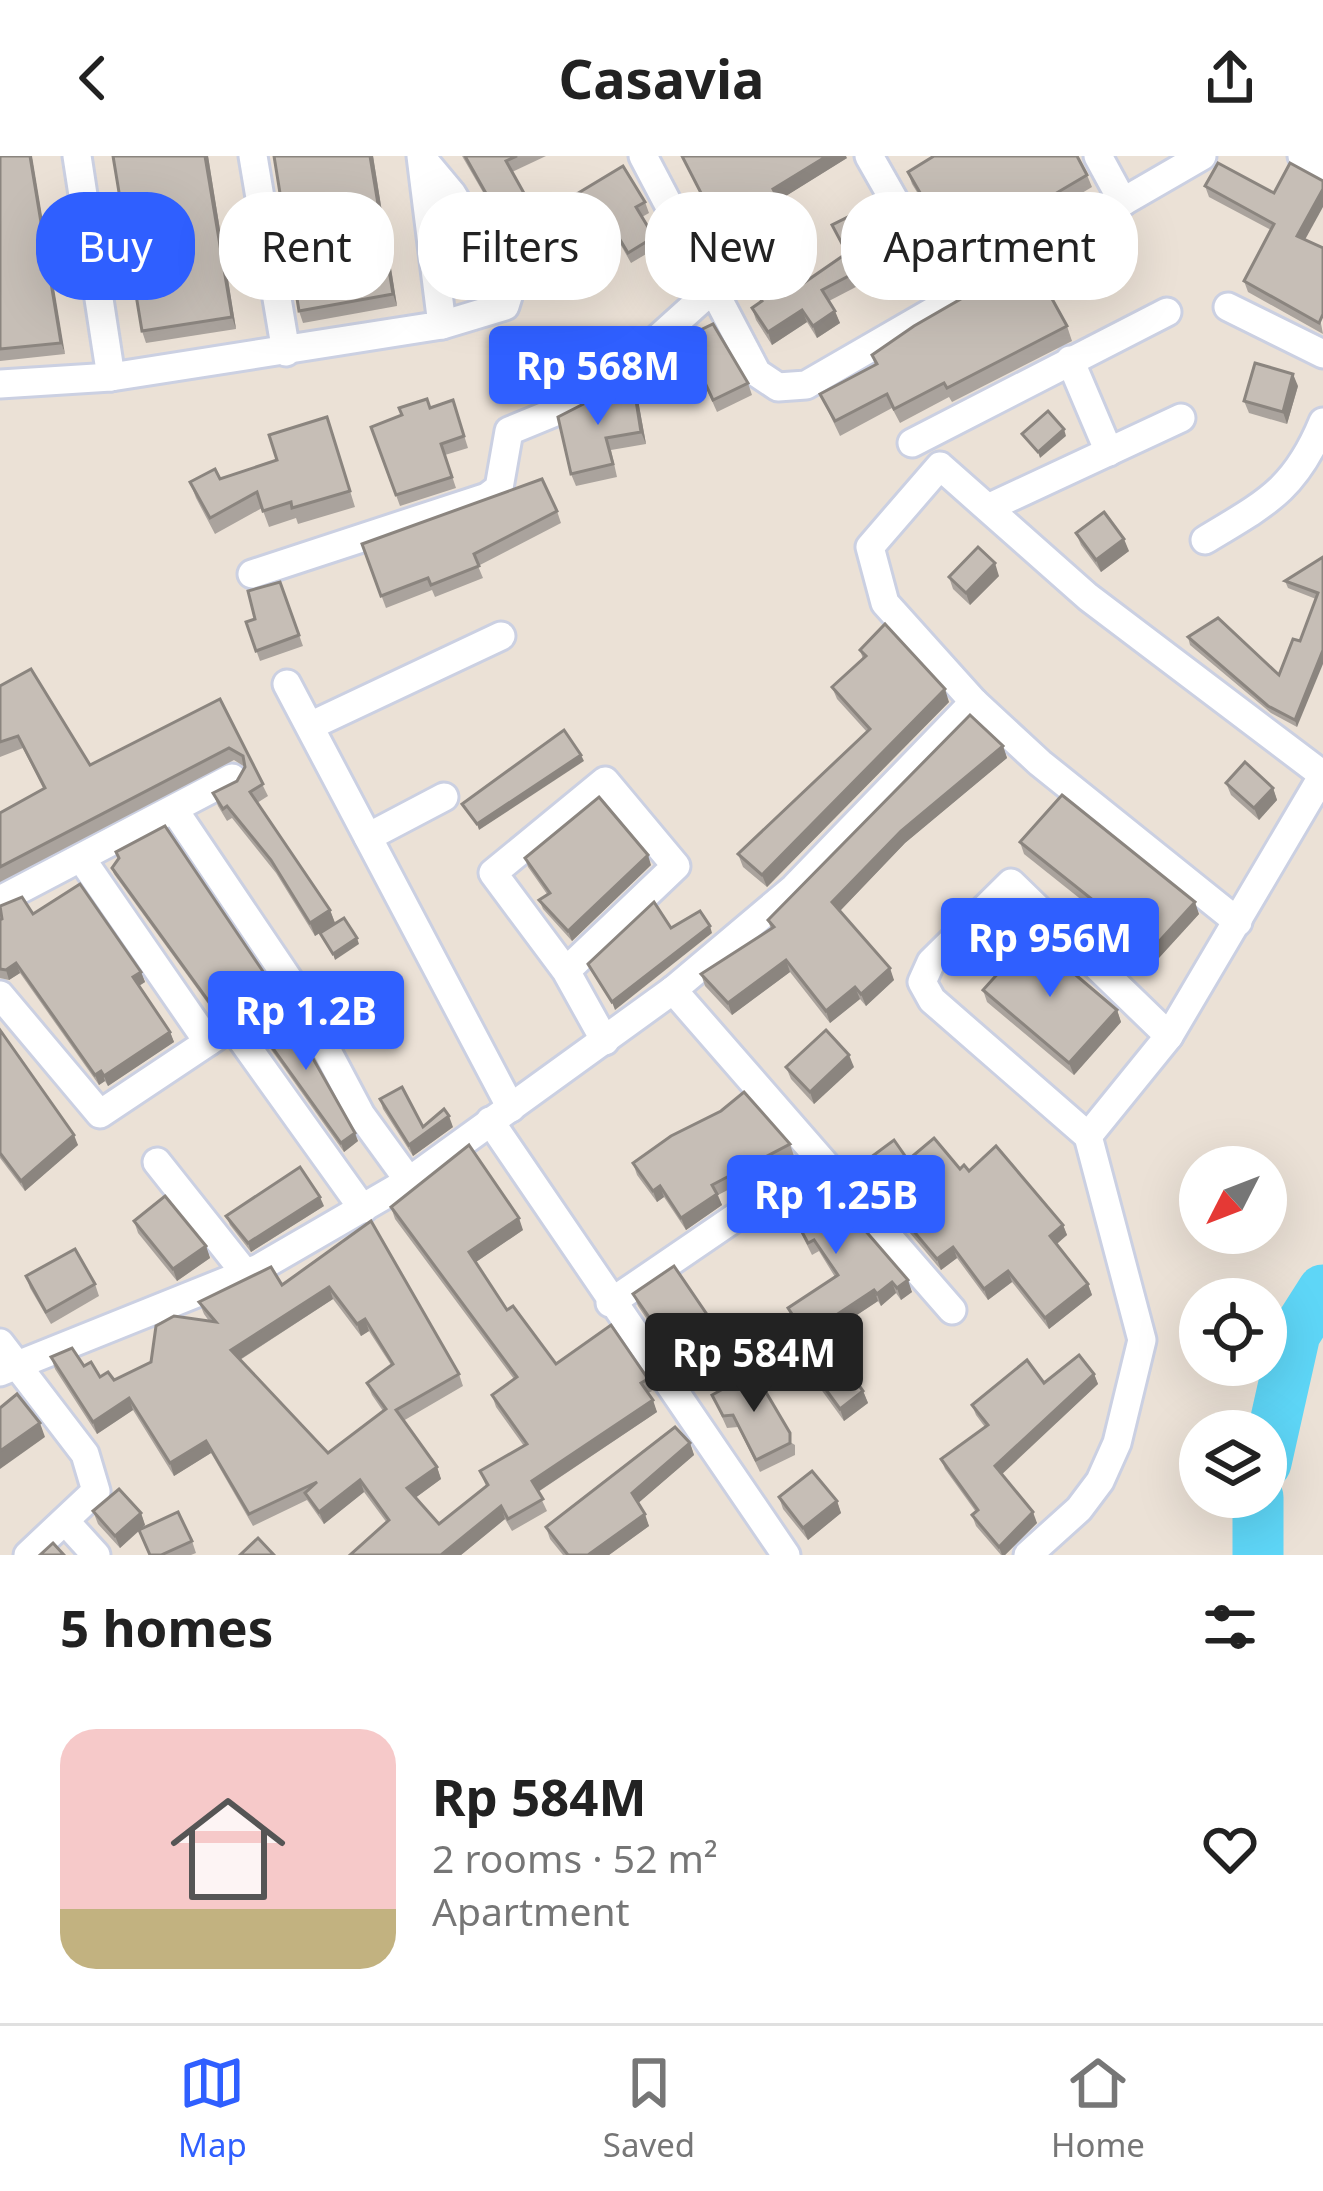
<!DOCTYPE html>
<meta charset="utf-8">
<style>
:root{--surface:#fff;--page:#f6f6f6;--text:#222;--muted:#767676;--line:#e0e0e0;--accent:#2f5fff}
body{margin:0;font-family:"Noto Sans",sans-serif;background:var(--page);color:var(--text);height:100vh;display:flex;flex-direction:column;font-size:45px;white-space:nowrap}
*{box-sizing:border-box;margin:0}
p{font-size:39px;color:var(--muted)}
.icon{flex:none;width:66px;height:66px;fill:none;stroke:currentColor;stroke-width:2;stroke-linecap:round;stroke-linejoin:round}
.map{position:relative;height:1399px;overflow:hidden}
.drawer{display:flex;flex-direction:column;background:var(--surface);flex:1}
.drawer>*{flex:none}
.hud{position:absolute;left:36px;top:36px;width:1251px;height:108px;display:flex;gap:24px}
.needle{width:78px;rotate:228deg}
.buttons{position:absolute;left:1179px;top:990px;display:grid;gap:24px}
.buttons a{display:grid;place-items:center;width:108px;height:108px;border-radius:50%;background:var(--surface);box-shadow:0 12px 48px #0002;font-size:60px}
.price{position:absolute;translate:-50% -102px;padding:0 27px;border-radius:12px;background:var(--accent);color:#fff;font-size:39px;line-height:78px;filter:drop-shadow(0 3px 6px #0008)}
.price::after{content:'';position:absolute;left:50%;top:72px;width:36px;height:27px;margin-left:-18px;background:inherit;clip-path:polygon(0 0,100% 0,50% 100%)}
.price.on{background:#222;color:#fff}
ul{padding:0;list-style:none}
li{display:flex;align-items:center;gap:36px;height:300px;padding:0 60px}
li+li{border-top:3px solid var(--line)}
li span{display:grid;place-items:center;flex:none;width:336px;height:240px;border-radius:36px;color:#555}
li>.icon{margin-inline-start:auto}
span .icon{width:144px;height:144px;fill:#fffc;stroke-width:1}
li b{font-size:51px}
h2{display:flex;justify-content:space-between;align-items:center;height:144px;padding:0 60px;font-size:51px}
.pill{padding:0 42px;border-radius:48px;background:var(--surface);box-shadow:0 12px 48px #0002;font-size:42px;line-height:108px}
.pill.on{background:var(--accent);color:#fff}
header{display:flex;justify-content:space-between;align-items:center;height:156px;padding:0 60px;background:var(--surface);font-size:54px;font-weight:700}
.tabs{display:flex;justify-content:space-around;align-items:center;height:168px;border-top:3px solid var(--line);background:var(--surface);font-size:33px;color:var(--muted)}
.tabs a{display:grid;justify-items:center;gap:6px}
.tabs .on{color:var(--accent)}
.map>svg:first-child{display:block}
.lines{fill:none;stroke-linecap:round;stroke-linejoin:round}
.river{stroke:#5ed6f7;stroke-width:51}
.street-casing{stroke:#cbd0e2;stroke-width:33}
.street{stroke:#fff;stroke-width:27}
.wall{fill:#aaa39d;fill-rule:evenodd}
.shaded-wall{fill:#8b857f}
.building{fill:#c6beb6;stroke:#8b857f;stroke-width:3;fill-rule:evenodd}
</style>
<header><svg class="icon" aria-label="back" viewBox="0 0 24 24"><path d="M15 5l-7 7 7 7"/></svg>Casavia<svg class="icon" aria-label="share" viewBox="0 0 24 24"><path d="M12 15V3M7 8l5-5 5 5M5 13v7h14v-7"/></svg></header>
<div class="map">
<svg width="1323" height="1399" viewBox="0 0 1323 1399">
<rect width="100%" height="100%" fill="#ebe1d6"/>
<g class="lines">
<g class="river">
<path d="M1266,1307l29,-129 28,-44"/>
<path d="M1258,1399v-58"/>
</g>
<g class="street-casing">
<g id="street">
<path d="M77,0l34,221"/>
<path d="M253,0l33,196"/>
<path d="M643,0l114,217 21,14 28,-2 396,-229"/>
<path d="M869,0l83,146"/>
<path d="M1098,0l25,46"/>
<path d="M1302,0l21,18"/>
<path d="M422,2l30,36 58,96 -5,16 -63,19"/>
<path d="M1228,151l95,47"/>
<path d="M1070,204l39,92"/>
<path d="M0,228l111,-7 331,-52 -21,-169"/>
<path d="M912,287l255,-131"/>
<path d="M990,351l191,-89"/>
<path d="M1205,384c61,-37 90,-50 118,-118"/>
<path d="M252,418l235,-77 12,-9 10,-57 85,-35 121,-109"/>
<path d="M287,528l224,424"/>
<path d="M310,570l191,-90"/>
<path d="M175,655l116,172 -59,43"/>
<path d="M368,681l76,-40"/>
<path d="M81,702l127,184"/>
<path d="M0,744l232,-122"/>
<path d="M1238,766l-198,-159 -66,-61 -89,-99 -15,-56 70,-81 148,131 235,178"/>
<path d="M566,815l-73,-98 112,-92 71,85 -110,105 39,70"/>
<path d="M673,834l279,320"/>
<path d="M0,839l100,119 132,-88 131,183"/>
<path d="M326,893l35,66 48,66"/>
<path d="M490,965l296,434"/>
<path d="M1088,980l-156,-136 -10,-18 9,-20 80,-79 158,153"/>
<path d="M157,1006l88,111"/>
<path d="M610,1147l208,-142"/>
<path d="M0,1187l85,111 11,37 -68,64"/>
<path d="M0,1216l259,-104 150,-87 264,-191 121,-102 180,-186"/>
<path d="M65,1365l31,34"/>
<path d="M1028,1399l51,-46 21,-28 17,-38 25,-103 -54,-204 81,-100 154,-261"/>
</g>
</g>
<use href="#street" class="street"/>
</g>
<g class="wall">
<path d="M0,0l65,198 -65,7z"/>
<path d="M208,0l28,173 -90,14 -4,-12z"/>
<path d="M274,0h99l24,150 -94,17 -4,-12z"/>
<path d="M462,0h84l-34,16 32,57 4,12 -28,15z"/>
<path d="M682,0l165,2 -68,42 5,14 -59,30z"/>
<path d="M908,16l179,3 5,12 -77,46 3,9 -45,25 -34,-57 -8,5 -19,-31z"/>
<path d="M1205,30l100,53 18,95 -75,-42 -4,-11 27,-51 -62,-33z"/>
<path d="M575,39l70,7 4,11 -7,4 16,30 -27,16 -17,-30 -13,8 -22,-35z"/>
<path d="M832,69l64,26 4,13 -71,37 11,22 -23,15 -10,-16 -35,23 -16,-25 -4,-12 9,-5 -15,-31 59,10 41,-28z"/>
<path d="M1067,170l5,15 -120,61 -3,-5 -49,26 -8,-15 -52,28 -20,-42 55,-29 -3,-10z"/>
<path d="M684,182l64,45 4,12 -35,17z"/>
<path d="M1298,230l-11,38 -38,-11 -5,-12z"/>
<path d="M453,244l15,48 -23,7 11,33 -56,18 -29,-79 31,-12z"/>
<path d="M638,244l8,44 -35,6 6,27 -41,9 -5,-12z"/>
<path d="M327,261l28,90 -57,17 -2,-6 -27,9 -7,-19 -47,26 -19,-36 -6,-16 30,-3 57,-19z"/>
<path d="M557,355l4,12 -83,43 5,12 -48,19 -3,-7 -46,18 -24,-64z"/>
<path d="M1076,377l53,18 -28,21 -20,-27z"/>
<path d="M1323,401l-26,170 -26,-14 -81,-68 -2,-8 91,38 21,-34 16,-42 -28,-11 -3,-7z"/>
<path d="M999,420l-29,29 -17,-16 -4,-12z"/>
<path d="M280,426l23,64 -43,15 -14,-39 9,-3z"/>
<path d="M860,494l89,52 -182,185 -24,-20 -5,-13 129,-122 -30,-33 -5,-12 31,-28z"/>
<path d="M0,530l90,79 130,-66 48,97 -11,7 73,107 5,13 -20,13 -39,-63 -44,-55 -5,3 -9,-15 -5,-13 24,-12 8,-14 -11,-7 -234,122v-69l43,-25 -20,-40 -23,9z"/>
<path d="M1003,590l4,12 -102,85 -65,68 54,69 -28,26 -6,-7 -30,24 -40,-51 -58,43 -27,-29 -4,-12 70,-45 -3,-9z"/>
<path d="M1226,627l47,5 4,12 -18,20 -28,-25z"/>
<path d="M1020,686l179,72 -42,46 -133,-106z"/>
<path d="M525,702l126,7 -79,76 -29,-32 -4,-9 8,-6 -19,-27z"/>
<path d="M119,703l145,114 2,6 -52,33 -100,-138 -2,-6z"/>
<path d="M0,750l33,8 108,58 4,10 -6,4 31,46 4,10 -66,44 -3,-5 -6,4 -79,-112 -11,7 -9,-2z"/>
<path d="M983,834l134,20 4,12 -47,53 -87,-73z"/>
<path d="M257,870l101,115 -14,11 -84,-118z"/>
<path d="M0,874l78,115 -53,46 -25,-33z"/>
<path d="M786,911h68l-40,37 -23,-25z"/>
<path d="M380,943l43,28h30l-40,29 -30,-47z"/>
<path d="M790,988l4,12 -76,39 4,10 -36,25 -22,-33 -7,5 -20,-27 -4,-12z"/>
<path d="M908,1004l61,11 94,54 4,10 -10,9 31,40 4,11 -43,34 -37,-47 -24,18 -31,-42 -16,12 -78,-93 -4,-11z"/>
<path d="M781,1037l63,36 68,63 -11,8 -5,-7 -15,13 -3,-5 -68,45 -18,-26 -4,-12 47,-31 -16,-26 -7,4z"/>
<path d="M324,1050l-73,46 -21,-27 -4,-9z"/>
<path d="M391,1051l132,23 -47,32 31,48 49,54 92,15 4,12 -4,2 9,19 -119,80 9,19 -35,20 -7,-12 -44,36 -74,-32 -23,-31 -40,32 -17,-24 -54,26 -42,-73 -37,23 -41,-66 -36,24 -42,-65 -4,-12 33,9 16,11 14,3 37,-18 58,-41 -5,-7 -5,-12 83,-17 89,-64 88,153 4,12 -60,35 34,46 4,12 -26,19 24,26 47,-38 -6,-15 44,-25 -28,-39 -4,-12 22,-16 -119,-160zM333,1143l28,37 8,-5 22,34 -24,18 5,12 11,16 -55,42 -88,-93z"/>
<path d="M134,1065l72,25 4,12 -33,23 -39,-48z"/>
<path d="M26,1120l69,8 4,12 -48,28 -21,-36z"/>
<path d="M633,1138l88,41 5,12 -43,26 -45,-67z"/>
<path d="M808,1209l55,26 5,12 -24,18 -32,-44z"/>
<path d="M1094,1218l4,10 -97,90 36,49 -32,32h-4l-25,-29 -4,-11 4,-3 -31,-43 -4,-10 44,-32 -9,-12 -4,-10 72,-22z"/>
<path d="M712,1239l83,50v10l-35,17 -22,-45 -11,1z"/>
<path d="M690,1287l4,12 -56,48 11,23 -40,29h-46l-13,-16 -4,-12z"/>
<path d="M779,1341l58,4 4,12 -33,27 -25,-31z"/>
<path d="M93,1355l48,2 4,12 -5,5 52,11 4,12 -5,2h-42l-10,-24 -19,17 -22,-24z"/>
</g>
<g class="shaded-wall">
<path d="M30,0h2l33,198 -4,-11z"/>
<path d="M205,0h3l28,173 -4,-12z"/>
<path d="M370,0h3l24,150 -4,-12z"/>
<path d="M827,0h19l1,2 -69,43 -5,-12z"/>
<path d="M1323,33v18l-22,40 -4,-11z"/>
<path d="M802,154l5,12 -35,23 -4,-13z"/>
<path d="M835,155l5,12 -23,15 -4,-12z"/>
<path d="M1293,218l5,12 -11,38 -4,-12z"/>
<path d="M634,232l4,12 8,44 -5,-12z"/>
<path d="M1064,273l2,7 -26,22 -2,-6z"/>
<path d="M1124,383l5,12 -28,21 -5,-12z"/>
<path d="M995,407l4,13 -29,29 -4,-12z"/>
<path d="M1323,494v14l-26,63 -2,-7z"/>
<path d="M945,533l4,13 -182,185 -5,-12z"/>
<path d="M1003,590l4,12 -102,85 -68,71 -5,-12 69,-71z"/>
<path d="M581,599l3,6 -105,69 -2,-6z"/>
<path d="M1273,632l4,12 -18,20 -5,-12z"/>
<path d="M648,699l3,10 -79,76 -4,-10z"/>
<path d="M1195,746l4,12 -42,46 -4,-12z"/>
<path d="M330,754l5,13 -20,13 -5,-13z"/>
<path d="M710,770l2,7 -97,77 -3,-8z"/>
<path d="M357,782l2,6 -24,16 -2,-6z"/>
<path d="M786,804l4,12 -58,43 -4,-12z"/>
<path d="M16,807l4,10 -11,7 -3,-10z"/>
<path d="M890,812l4,12 -28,26 -5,-12z"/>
<path d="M141,816l4,10 -8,5 -4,-10z"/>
<path d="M264,817l2,6 -52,33 -2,-6z"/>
<path d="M855,831l5,12 -30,24 -4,-12z"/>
<path d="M1117,854l4,12 -47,53 -5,-12z"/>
<path d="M170,876l4,10 -66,44 -4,-10z"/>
<path d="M849,899l5,12 -40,37 -4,-12z"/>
<path d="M101,915l4,10 -6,4 -4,-10z"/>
<path d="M449,960l4,11 -40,29 -4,-11z"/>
<path d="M355,977l3,8 -14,11 -3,-9z"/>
<path d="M74,979l4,10 -53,46 -4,-10z"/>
<path d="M660,1030l4,11 -7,5 -4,-11z"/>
<path d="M717,1038l5,11 -36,25 -5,-12z"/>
<path d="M320,1041l4,9 -73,46 -3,-9z"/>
<path d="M519,1062l4,12 -50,34 -4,-12z"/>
<path d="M1063,1069l4,10 -13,11 -4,-10z"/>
<path d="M206,1090l4,12 -33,23 -4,-12z"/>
<path d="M953,1091l4,11 -16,12 -4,-11z"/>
<path d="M1008,1115l4,11 -24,18 -4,-11z"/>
<path d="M908,1124l4,12 -11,8 -4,-12z"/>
<path d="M892,1126l4,11 -15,13 -4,-12z"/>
<path d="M1088,1128l4,11 -43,34 -4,-11z"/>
<path d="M329,1131l4,12 -97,63 -5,-12z"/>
<path d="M874,1134l4,11 -68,45 -4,-11z"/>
<path d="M365,1163l4,12 -8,5 -4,-12z"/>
<path d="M1094,1218l4,10 -99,93 -4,-11z"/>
<path d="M863,1235l5,12 -24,18 -4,-12z"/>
<path d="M129,1242l4,12 -36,24 -4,-12z"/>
<path d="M653,1244l4,12 -121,81 -4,-12z"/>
<path d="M40,1267l5,14 -45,32v-18z"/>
<path d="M206,1285l5,12 -37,23 -4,-13z"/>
<path d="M690,1287l4,12 -58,50 -4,-12z"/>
<path d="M437,1311l4,12 -30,22 -4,-13z"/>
<path d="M360,1324l4,12 -40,32 -5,-12z"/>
<path d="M837,1345l4,12 -33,27 -5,-12z"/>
<path d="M501,1350l4,13 -44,36h-20z"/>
<path d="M1033,1356l4,11 -32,32h-3l-3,-8z"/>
<path d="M141,1357l4,12 -25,23 -5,-12z"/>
<path d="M645,1358l4,12 -40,29h-21z"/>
</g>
<g class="building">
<path d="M0,0h30l31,187 -61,6z"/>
<path d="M113,0h92l27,161 -90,14z"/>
<path d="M274,0h96l23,138 -94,17z"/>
<path d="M465,0h52l-11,5 38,68 -29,16z"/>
<path d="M682,0h145l-54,33 7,13 -59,30z"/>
<path d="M934,0h143l10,19 -78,46 4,9 -44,25 -35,-57 -8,5 -18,-31z"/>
<path d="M1218,7l56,30 16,-30 33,18v8l-26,47 26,12v66l-4,9 -75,-42 30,-57 -69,-38z"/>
<path d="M623,10l22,36 -9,5 18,30 -26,16 -18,-30 -13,8 -22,-36z"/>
<path d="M872,49l24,46 -74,39 13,21 -22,15 -11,-16 -34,22 -16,-24 10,-7 -16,-29 40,-23 19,33 42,-29 -15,-28z"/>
<path d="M1030,103l37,67 -120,62 -3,-5 -50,26 -7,-15 -52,27 -15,-27 57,-30 -5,-9 42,-29z"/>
<path d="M713,168l35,59 -35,17 -29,-62z"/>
<path d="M1255,207l38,11 -10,38 -39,-11z"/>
<path d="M634,232l7,44 -35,6 7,26 -42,10 -13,-57 49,-25z"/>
<path d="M427,243l3,9 23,-8 11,36 -23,8 11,33 -56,18 -25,-68 31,-12 -3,-7z"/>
<path d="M1048,255l16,18 -26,23 -16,-18z"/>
<path d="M327,261l23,74 -58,17 -1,-6 -28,9 -6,-19 -47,26 -20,-36 25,-13 5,10 57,-19 -8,-25z"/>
<path d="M542,323l15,32 -83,43 5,12 -48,19 -3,-7 -47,18 -19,-52z"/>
<path d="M1104,356l20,27 -28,21 -20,-27z"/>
<path d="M978,391l17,16 -29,30 -17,-16z"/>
<path d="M1323,401v93l-28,70 -27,-14 -80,-69 30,-19 61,57 14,-36 7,2 18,-48 -33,-12z"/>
<path d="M280,426l19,53 -43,16 -10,-29 9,-3 -7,-28z"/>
<path d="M885,468l60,65 -183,186 -24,-21 132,-125 -38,-42 34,-31 -6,-6z"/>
<path d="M31,513l59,96 130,-66 43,85 -13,8 80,118 -20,13 -39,-63 -44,-54 -4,3 -10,-16 24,-12 8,-14 -2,-11 -14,-8 -229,119v-54l45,-25 -27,-52 -18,6v-56z"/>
<path d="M970,559l33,31 -102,85 -69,71 58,66 -29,26 -6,-7 -29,24 -40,-51 -58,43 -27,-29 73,-47 -6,-7z"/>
<path d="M564,574l17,25 -104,69 -15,-20z"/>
<path d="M1245,606l28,26 -19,20 -28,-25z"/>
<path d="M1062,639l133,107 -42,46 -133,-106z"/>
<path d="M599,641l49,58 -80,76 -29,-31 11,-7 -25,-35z"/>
<path d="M165,670l99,147 -52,33 -100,-138 7,-10 -3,-6z"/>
<path d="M80,728l61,88 -8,5 37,55 -66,44 -3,-5 -6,4 -79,-112 -10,7 -6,-1v-49l2,-1 -2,-13 22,-9 11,17z"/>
<path d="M654,746l17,26 29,-17 10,15 -98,76 -24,-38z"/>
<path d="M344,762l13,20 -24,16 -13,-21z"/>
<path d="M1031,781l86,73 -48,53 -86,-73z"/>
<path d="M278,854l28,36 49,87 -14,10 -84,-117z"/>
<path d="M0,874l74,105 -53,46 -21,-28z"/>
<path d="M826,874l23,25 -39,37 -24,-25z"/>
<path d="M402,931l21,40 21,-18 5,7 -40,29 -29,-46z"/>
<path d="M744,936l46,52 -78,41 5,9 -36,24 -21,-32 -7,5 -20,-28 38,-27 50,-25z"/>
<path d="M934,982l26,31 4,-4 5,6 27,-25 67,79 -13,11 38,48 -43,34 -37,-47 -24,18 -31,-42 -16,12 -78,-93 35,-26 14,20z"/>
<path d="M469,989l50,73 -50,34 38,58 6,-4 43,58 55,-39 37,54 -7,4 12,17 -121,81 11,18 -35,20 -7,-13 -60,49h-91l39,-35 -29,-40 -41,32 -14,-19 12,-11 -68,32 -43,-73 -36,22 -41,-65 -36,24 -42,-65 21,-9 12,18 7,-4 9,15 8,-5 6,8 37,-18 5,-36 18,-10 42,6 -17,-20 72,-35 11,18 89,-64 88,153 -63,36 41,57 -30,21 32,36 49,-39 -8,-14 47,-27 -35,-49 25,-18 -126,-170zM329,1131l28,37 8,-5 28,45 -26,19 19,26 -58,44 -97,-103z"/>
<path d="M300,1011l20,30 -72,46 -22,-27z"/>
<path d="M813,1015l31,58 13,-8 51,59 -11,8 -5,-6 -15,12 -3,-4 -68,45 -18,-27 50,-33 -24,-35 -6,3 -27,-50z"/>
<path d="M165,1040l41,50 -33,23 -39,-48z"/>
<path d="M75,1093l20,35 -49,28 -20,-36z"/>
<path d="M674,1110l47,69 -42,25 -46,-66z"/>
<path d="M832,1192l31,43 -23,18 -32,-44z"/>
<path d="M1079,1199l15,19 -99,92 38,46 -34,35 -27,-32 6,-5 -37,-51 47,-34 -16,-20 55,-45 17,23z"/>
<path d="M754,1216l36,61v10l-34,17 -23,-45 -10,1 -11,-21z"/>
<path d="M17,1238l23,29 -40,28v-43z"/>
<path d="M675,1271l15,16 -58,50 13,21 -57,41h-20l-22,-28z"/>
<path d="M812,1315l25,30 -34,27 -24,-31z"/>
<path d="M119,1333l22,24 -26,23 -22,-25z"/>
<path d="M178,1356l14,29 -31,14h-11l-11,-25z"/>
<path d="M258,1382l16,17h-34z"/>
<path d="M53,1387l11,12h-24z"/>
</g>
</svg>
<div class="buttons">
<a><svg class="needle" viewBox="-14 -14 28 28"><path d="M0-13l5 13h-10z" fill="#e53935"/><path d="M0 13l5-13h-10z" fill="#767676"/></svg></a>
<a><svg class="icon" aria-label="locate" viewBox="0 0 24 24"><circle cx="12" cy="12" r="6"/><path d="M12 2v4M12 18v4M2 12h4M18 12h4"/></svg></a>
<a><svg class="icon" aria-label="layers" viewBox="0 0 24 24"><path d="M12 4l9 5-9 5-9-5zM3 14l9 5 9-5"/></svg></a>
</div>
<b class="price" style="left:598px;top:272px">Rp 568M</b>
<b class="price" style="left:1050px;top:844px">Rp 956M</b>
<b class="price" style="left:306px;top:917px">Rp 1.2B</b>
<b class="price" style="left:836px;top:1101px">Rp 1.25B</b>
<b class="price on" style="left:754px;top:1259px">Rp 584M</b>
<div class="hud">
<a class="pill on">Buy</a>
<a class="pill">Rent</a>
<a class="pill">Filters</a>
<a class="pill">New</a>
<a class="pill">Apartment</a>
</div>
</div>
<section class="drawer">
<h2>5 homes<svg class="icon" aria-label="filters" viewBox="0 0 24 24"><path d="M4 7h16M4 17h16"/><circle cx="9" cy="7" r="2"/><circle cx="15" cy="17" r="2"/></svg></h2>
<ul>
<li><span style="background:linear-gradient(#f6c9c9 75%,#c2b280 0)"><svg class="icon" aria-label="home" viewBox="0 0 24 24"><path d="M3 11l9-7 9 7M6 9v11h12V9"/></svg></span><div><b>Rp 584M</b><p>2 rooms · 52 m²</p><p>Apartment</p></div><svg class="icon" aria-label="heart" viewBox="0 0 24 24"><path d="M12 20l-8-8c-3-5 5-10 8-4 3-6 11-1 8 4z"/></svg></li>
</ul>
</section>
<nav class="tabs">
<a class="on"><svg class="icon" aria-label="map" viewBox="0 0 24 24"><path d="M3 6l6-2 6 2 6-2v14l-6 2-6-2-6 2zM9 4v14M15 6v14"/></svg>Map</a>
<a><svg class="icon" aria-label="saved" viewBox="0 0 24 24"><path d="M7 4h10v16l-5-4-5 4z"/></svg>Saved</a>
<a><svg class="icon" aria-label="home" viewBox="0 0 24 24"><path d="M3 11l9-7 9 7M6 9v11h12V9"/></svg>Home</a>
</nav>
